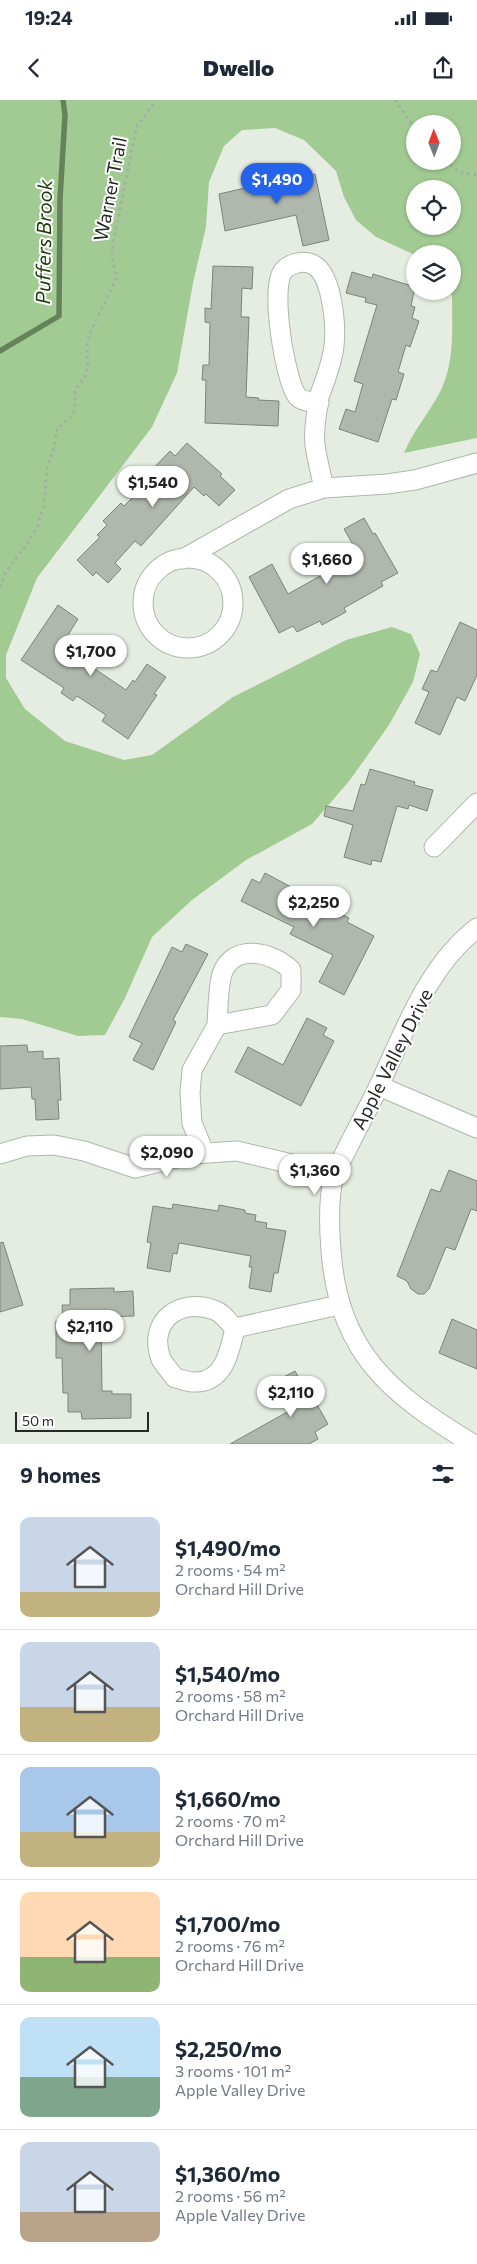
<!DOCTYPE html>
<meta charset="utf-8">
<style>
:root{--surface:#fff;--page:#f2f2f3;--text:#1f2937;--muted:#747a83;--line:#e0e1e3;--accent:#2563eb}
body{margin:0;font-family:Commissioner,sans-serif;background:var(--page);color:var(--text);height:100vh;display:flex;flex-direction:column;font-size:19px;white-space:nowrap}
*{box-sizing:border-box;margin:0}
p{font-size:16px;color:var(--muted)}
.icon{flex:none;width:28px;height:28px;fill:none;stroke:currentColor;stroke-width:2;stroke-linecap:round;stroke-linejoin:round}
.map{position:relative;height:1344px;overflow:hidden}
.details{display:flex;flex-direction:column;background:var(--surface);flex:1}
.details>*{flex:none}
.needle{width:32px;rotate:359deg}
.controls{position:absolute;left:406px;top:15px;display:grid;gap:10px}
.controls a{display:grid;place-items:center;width:55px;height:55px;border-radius:50%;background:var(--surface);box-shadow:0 1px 4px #0004;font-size:25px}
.scale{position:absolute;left:15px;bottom:12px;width:134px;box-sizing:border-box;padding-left:5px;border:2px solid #262925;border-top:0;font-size:14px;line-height:18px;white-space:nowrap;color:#262925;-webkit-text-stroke:4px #fff;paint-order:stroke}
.price{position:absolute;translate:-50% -42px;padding:0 11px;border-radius:18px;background:#fff;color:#222;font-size:16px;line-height:32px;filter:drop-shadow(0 1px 2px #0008)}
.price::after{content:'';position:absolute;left:50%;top:30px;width:15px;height:11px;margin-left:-8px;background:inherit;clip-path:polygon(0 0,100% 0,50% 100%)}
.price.active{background:var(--accent);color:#fff}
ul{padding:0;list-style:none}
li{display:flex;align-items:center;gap:15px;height:125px;padding:0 20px}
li+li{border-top:1px solid var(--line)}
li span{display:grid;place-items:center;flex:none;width:140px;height:100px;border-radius:10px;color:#555}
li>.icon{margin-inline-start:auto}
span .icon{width:60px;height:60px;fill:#fffc;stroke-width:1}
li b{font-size:21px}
h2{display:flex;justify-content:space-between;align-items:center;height:60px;padding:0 20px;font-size:21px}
.status{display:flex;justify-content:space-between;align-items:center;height:35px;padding:0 25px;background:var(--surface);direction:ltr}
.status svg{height:14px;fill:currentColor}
header{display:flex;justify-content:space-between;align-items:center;height:65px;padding:0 20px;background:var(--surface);font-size:22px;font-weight:800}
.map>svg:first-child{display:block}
.forest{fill:#a1cb93;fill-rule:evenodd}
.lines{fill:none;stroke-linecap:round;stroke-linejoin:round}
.stream{stroke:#65825b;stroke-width:5.5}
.building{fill:#b0b8ad;stroke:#7d857a}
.minor-casing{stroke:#afb7ac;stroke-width:21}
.path{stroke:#a7ada4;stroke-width:3;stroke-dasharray:2.5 4;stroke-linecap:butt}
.minor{stroke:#fff;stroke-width:19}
.labels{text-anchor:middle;stroke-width:4;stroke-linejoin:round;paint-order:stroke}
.street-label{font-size:19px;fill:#262925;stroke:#fff}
.water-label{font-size:20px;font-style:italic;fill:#183f05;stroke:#fff}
</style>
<div class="status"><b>19:24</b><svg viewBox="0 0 49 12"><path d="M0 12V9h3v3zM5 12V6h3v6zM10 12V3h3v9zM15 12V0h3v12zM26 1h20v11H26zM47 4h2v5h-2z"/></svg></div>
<header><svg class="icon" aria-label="back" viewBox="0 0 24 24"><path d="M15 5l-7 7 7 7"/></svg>Dwello<svg class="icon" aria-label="share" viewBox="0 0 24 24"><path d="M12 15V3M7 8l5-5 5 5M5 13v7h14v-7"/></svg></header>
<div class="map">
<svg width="477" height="1344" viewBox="0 0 477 1344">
<rect width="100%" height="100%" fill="#e5ede2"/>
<path class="forest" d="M0,0h477v338l-73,15c9,-22 25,-40 36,-61 15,-30 12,-63 12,-96l-3,-5h3v-37h-37v1l-39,-18 -20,-17 -12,-23 -8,-26 -32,-31 -29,-12 -33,2 -18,16 -15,36 -3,45 -13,56 -16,90 -25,54 -115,151 -31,77v23l19,31 40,32 59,19 28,-5 81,-58 113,-57 46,-13 19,7 9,20 -7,28 -24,43 -39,55 -38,44 -66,36 -54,40 -40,37 -27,61 -20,37 -27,1 -56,-17 -22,-2zM415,24h37v37h-37zM415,89h37v37h-37z"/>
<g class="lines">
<path class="stream" d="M0,251l59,-35 1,-117 5,-84 -2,-15"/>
</g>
<g class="building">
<path d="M293,71l1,8 21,-5 14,66 -26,6 -7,-31 -71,16 -6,-37 26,-6 -1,-6z"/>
<path d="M213,166l40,1 -1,22 -10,-1 -1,29h8l-3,80 13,1 -1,2 21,1 -1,25 -73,-3 1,-43h-4l1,-15h6l1,-42 -5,-1v-14l6,1z"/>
<path d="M352,172l20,6 1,-4 42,13 -4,19 4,1 -3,11 7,3 -9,26 -4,-2 -8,27 6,2 -8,26 -4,-1 -14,43 -39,-13 7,-20 9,3 8,-28 -9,-3 23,-76 -12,-3 1,-4 -20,-5z"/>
<path d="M187,343l35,31 -2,2 15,14 -16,16 -13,-12 -2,2 -10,-9 -53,59 -6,-5 -20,22 6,6 -13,14 -12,-11 -3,4 -16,-16 23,-23 -3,-2 10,-10 -4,-4 18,-18 3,3 21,-21 -4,-4 29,-30 5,5z"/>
<path d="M364,418l9,16 2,-1 23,40 -17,9 2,4 -39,22 2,4 -24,13 -2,-4 -23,11 -4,-6 -14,7 -30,-56 23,-13 16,30 68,-38 -6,-9 3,-2 -9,-16z"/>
<path d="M58,505l20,14 -10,16 3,2 -7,11 62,42 7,-10 2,2 12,-18 19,13 -12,17 3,1 -29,44 -26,-18 4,-6 -29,-19 -4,5 -12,-8 3,-5 -43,-28z"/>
<path d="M460,522l17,8v45l-12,26 -8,-4 -17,38 -25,-12 14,-31 -7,-3 9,-19 6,2z"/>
<path d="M370,669l45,13 -1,3 19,5 -6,21 -18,-6 -1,4 -11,-3 -16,56 -9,-2 -1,5 -27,-8 9,-32 -29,-9 2,-10 27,5 8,-27 4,1z"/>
<path d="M265,773l28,15 -1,2 57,28 -2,4 27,14 -30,59 -25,-13 14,-27 -43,-21 4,-7 -53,-26 11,-22 8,4z"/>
<path d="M186,844l22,10 -35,66 3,2 -23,48 -20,-10 9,-17 -13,-6 43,-90 10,5z"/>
<path d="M307,918l20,10 -4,7 11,6 -33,65 -66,-34 13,-25 35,18z"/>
<path d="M27,945l1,7 15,-1v8l16,-1 2,42h-3l1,19 -23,1 -1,-21h-3l-1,-12 -31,2v-43z"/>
<path d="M449,1070l28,11v30l-6,-2 -16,41 -9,-3 -17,42 -5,5h-6l-7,-5 -4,-8 -10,-5 34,-87 9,3z"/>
<path d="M173,1104l45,7 1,-6 26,5v3l11,2 -1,6 12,2 -1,5 20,3 -8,42h-4l-3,19 -22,-4 3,-21h-3l2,-11 -72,-13 -2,11 -4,-1 -3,19 -23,-4 4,-25 -4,-1 6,-36 19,3z"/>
<path d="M3,1142l20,63 -23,7v-69z"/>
<path d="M114,1188v4l19,-1 1,25 -33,1 1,74h10v3h19v24l-49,1 -1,-7h-13v-19h-5l-1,-35h-6v-37h7l-1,-16h8v-16z"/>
<path d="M452,1219l25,11v39l-38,-16z"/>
<path d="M295,1271l9,16 2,-2 22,39 -13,8 3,7 -9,5h-79l59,-33 -5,-11 2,-1 -10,-18z"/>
</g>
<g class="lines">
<g class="minor-casing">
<g id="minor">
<path d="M324,388l63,-4 28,-4 62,-17"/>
<circle cx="188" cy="503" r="45"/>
<path d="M183,459l106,-60 35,-11c-3,-14 -7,-28 -9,-43 -2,-16 2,-32 4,-48 6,-17 13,-33 15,-51 2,-20 -1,-77 -25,-83 -9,-2 -19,1 -25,7 -15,14 1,110 13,126 6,6 14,6 22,7"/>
<path d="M434,747l43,-44"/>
<path d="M379,986l98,42"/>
<path d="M204,1052l-12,-29 -2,-30 2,-23 25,-45 55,-10 19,-25v-20c-18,-18 -58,-28 -69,4 -4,13 -4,36 -5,51"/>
<path d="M0,1054l27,-8 27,-1 30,6 51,17 58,-14 44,-3 97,23"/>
<path d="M235,1228c-6,-5 -13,-16 -21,-18 -34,-13 -67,11 -53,49 3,6 10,13 14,19 6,1 13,4 19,4 30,1 36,-31 41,-54l104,-23"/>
<path d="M473,1344c-83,-50 -135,-92 -142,-194 -2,-24 -3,-51 3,-75 3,-8 8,-16 12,-24 12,-25 26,-49 37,-74 24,-52 47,-113 94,-149"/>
</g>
</g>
<g class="path">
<path d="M395,0l20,29"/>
<path d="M445,61l14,11 18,3"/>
<path d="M0,487l6,-16 21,-27 11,-19 6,-20 3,-36 7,-21 3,-19 15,-13 3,-8v-18l10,-13 3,-10 -1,-23 2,-9 27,-56 -4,-26 2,-15 23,-112 19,-26"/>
</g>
<use href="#minor" class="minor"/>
</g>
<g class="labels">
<g class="street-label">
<text transform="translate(110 89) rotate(-79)" y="7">Warner Trail</text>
<text transform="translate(392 959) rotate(-63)" y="7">Apple Valley Drive</text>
</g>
<g class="water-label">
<text transform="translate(44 142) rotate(-89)" y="7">Puffers Brook</text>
</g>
</g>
</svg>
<div class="controls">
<a><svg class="needle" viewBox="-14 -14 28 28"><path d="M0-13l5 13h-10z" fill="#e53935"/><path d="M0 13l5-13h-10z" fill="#747a83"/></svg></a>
<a><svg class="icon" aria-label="locate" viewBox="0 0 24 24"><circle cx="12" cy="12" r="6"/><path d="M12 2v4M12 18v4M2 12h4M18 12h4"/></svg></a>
<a><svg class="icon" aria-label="layers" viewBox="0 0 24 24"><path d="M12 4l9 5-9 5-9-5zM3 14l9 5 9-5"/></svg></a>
</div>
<div class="scale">50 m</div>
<b class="price active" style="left:277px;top:105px">$1,490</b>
<b class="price" style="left:153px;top:408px">$1,540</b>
<b class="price" style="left:327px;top:485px">$1,660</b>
<b class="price" style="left:91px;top:577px">$1,700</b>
<b class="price" style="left:314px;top:828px">$2,250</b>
<b class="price" style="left:167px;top:1078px">$2,090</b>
<b class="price" style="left:315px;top:1096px">$1,360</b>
<b class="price" style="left:90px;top:1252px">$2,110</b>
<b class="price" style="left:291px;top:1318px">$2,110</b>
</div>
<section class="details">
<h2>9 homes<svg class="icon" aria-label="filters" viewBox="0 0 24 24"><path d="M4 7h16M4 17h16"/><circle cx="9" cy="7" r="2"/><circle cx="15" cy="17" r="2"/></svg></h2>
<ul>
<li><span style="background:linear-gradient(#c9d6e8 75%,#c2b280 0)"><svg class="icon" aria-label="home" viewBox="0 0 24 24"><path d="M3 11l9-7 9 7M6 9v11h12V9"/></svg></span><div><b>$1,490/mo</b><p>2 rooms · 54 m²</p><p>Orchard Hill Drive</p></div></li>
<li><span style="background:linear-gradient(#c9d6e8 65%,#c2b280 0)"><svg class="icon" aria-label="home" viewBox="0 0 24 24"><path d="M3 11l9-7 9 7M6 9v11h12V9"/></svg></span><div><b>$1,540/mo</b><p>2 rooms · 58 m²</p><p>Orchard Hill Drive</p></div></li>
<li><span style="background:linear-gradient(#a9c7e8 65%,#c2b280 0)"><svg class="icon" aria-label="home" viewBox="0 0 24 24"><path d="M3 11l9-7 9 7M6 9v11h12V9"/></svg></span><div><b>$1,660/mo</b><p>2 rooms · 70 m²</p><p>Orchard Hill Drive</p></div></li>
<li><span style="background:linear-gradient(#ffd9b3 65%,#8fb573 0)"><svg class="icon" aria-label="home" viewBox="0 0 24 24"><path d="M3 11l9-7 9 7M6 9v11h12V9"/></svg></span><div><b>$1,700/mo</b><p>2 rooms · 76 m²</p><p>Orchard Hill Drive</p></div></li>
<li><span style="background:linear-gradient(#bfe0f5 60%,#7fa58c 0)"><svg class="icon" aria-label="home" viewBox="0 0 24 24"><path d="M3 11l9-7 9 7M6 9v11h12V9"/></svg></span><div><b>$2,250/mo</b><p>3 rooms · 101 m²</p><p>Apple Valley Drive</p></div></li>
<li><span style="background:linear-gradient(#c9d6e8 70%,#b9a48a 0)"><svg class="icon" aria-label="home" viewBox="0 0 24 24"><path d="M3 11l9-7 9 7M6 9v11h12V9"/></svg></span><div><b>$1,360/mo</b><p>2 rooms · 56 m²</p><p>Apple Valley Drive</p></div></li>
</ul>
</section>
